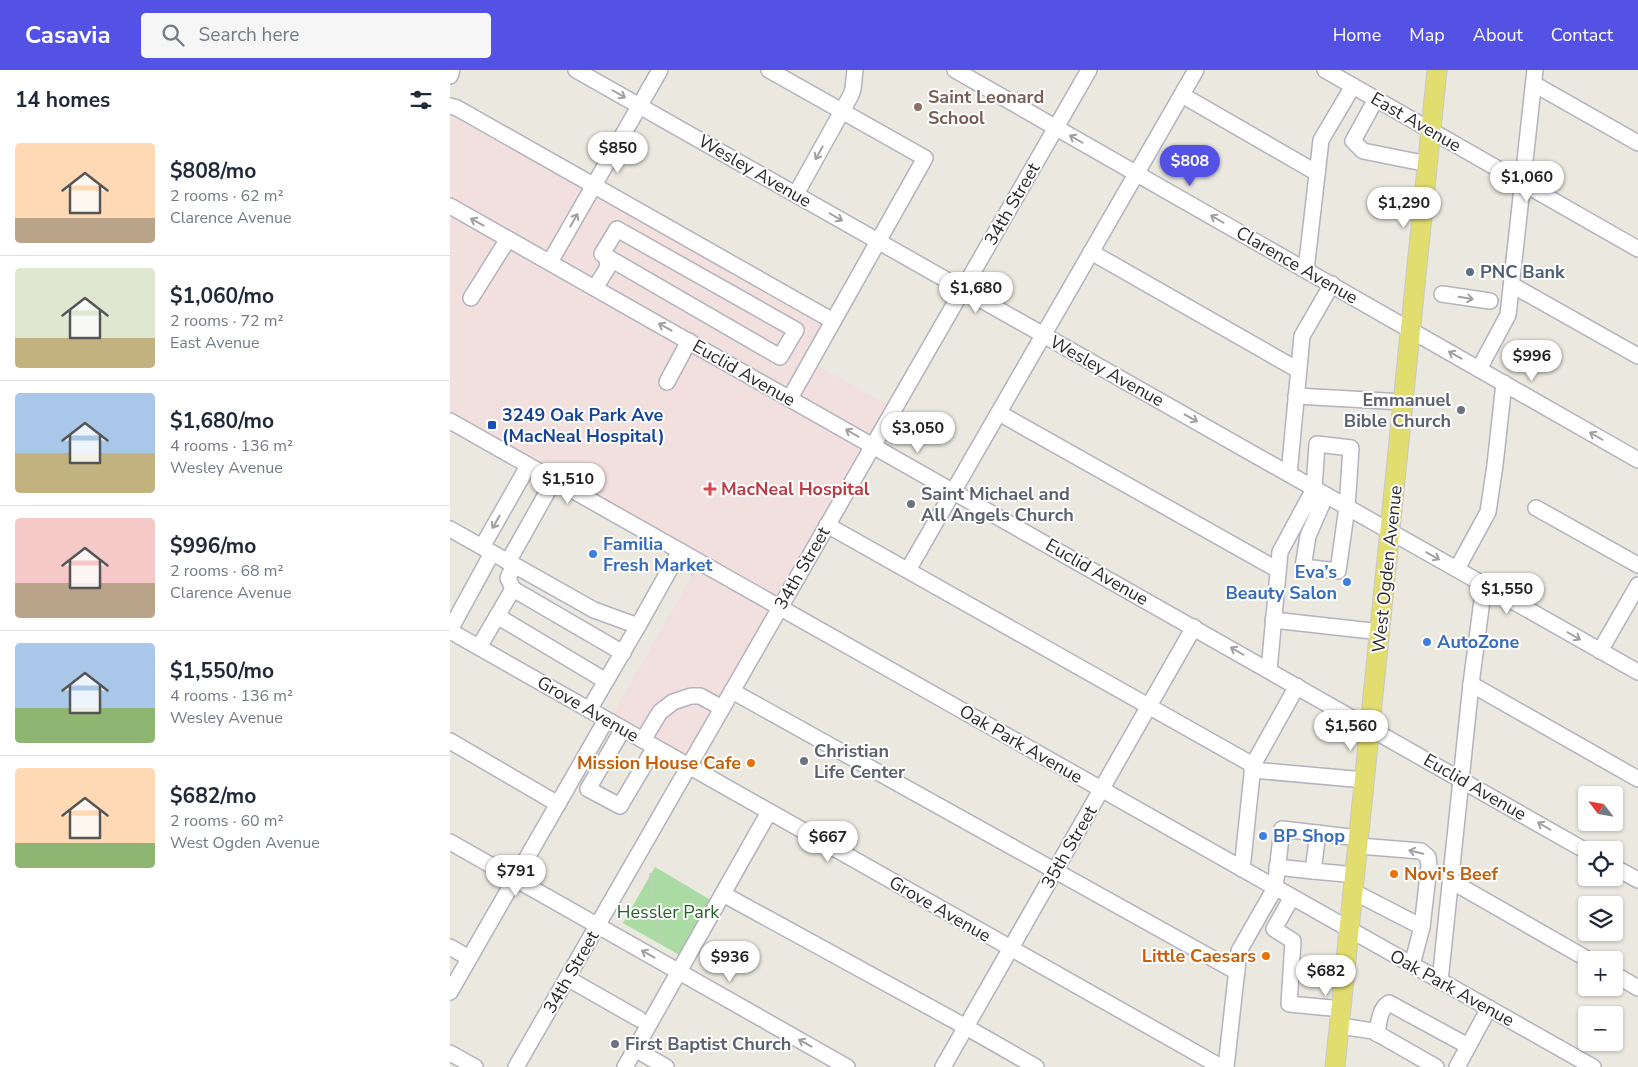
<!DOCTYPE html>
<meta charset="utf-8">
<style>
:root{--surface:#fff;--page:#f6f6f7;--text:#1f2937;--muted:#747a83;--line:#e0e1e3;--accent:#5452e5}
body{margin:0;font-family:"Nunito Sans",sans-serif;background:var(--page);color:var(--text);height:100vh;display:flex;flex-direction:column;font-size:19px;white-space:nowrap}
*{box-sizing:border-box;margin:0}
p{font-size:16px;color:var(--muted)}
.icon{flex:none;width:28px;height:28px;fill:none;stroke:currentColor;stroke-width:2;stroke-linecap:round;stroke-linejoin:round}
.map{position:relative;flex:1;overflow:hidden}
.panel{display:flex;flex-direction:column;background:var(--surface);width:450px}
.panel>*{flex:none}
.needle{width:32px;rotate:301deg}
.fabs{position:absolute;left:1128px;top:716px;display:grid;gap:10px}
.fabs a{display:grid;place-items:center;width:45px;height:45px;border-radius:5px;background:var(--surface);box-shadow:0 1px 4px #0004;font-size:25px}
.price{position:absolute;translate:-50% -42px;padding:0 11px;border-radius:18px;background:#fff;color:#222;font-size:16px;line-height:32px;filter:drop-shadow(0 1px 2px #0008)}
.price::after{content:'';position:absolute;left:50%;top:30px;width:15px;height:11px;margin-left:-8px;background:inherit;clip-path:polygon(0 0,100% 0,50% 100%)}
.price.current{background:var(--accent);color:#fff}
ul{padding:0;list-style:none}
li{display:flex;align-items:center;gap:15px;height:125px;padding:0 15px}
li+li{border-top:1px solid var(--line)}
li span{display:grid;place-items:center;flex:none;width:140px;height:100px;border-radius:5px;color:#555}
li>.icon{margin-inline-start:auto}
span .icon{width:60px;height:60px;fill:#fffc;stroke-width:1}
li b{font-size:21px}
h2{display:flex;justify-content:space-between;align-items:center;height:60px;padding:0 15px;font-size:21px}
header{display:flex;align-items:center;gap:30px;box-sizing:border-box;height:70px;padding:0 25px;background:var(--accent);color:#fff}
header strong{font-size:24px}
nav{display:flex;gap:28px;margin-inline-start:auto;font-size:18px}
.search{width:350px;height:45px;background:var(--page);display:flex;align-items:center;gap:12px;box-sizing:border-box;padding:0 18px;border-radius:5px;color:var(--muted);font-size:19px}
main{display:flex;flex:1;min-height:0}
.map>svg:first-child{display:block}
.medical{fill:#f1e0dd}
.green{fill:#aadba2}
.lines{fill:none;stroke-linecap:round;stroke-linejoin:round}
.minor-casing{stroke:#b3b2bd;stroke-width:18}
.major-casing{stroke:#c8c8c8;stroke-width:21}
.path{stroke:#c8c8c8;stroke-width:2;stroke-dasharray:4 2.5;stroke-linecap:butt}
.minor{stroke:#fff;stroke-width:15}
.major{stroke:#e1dd6f;stroke-width:19}
.oneway{stroke:#a0a0a0}
.education-dot{fill:#8d6e63;stroke:#fff;stroke-width:2}
.service-dot{fill:#5c6f8a;stroke:#fff;stroke-width:2}
.worship-dot{fill:#6b7280;stroke:#fff;stroke-width:2}
.transit-dot{fill:#1a4fb4;stroke:#fff;stroke-width:2}
.health-dot{fill:#e0444e;stroke:#fff;stroke-width:2}
.shop-dot{fill:#3f7fe0;stroke:#fff;stroke-width:2}
.food-dot{fill:#e8710a;stroke:#fff;stroke-width:2}
.labels{text-anchor:middle;stroke-width:4;stroke-linejoin:round;paint-order:stroke}
.education-label{font-size:18px;font-weight:bold;fill:#785e54;stroke:#fff;text-anchor:start}
.street-label{font-size:18px;fill:#2b2b2b;stroke:#fff}
.service-label{font-size:18px;font-weight:bold;fill:#4e5e75;stroke:#fff;text-anchor:start}
.worship-label{font-size:18px;font-weight:bold;fill:#5b616d;stroke:#fff;text-anchor:start}
.transit-label{font-size:18px;font-weight:bold;fill:#164399;stroke:#fff;text-anchor:start}
.health-label{font-size:18px;font-weight:bold;fill:#be3a42;stroke:#fff;text-anchor:start}
.shop-label{font-size:18px;font-weight:bold;fill:#366cbe;stroke:#fff;text-anchor:start}
.food-label{font-size:18px;font-weight:bold;fill:#c56008;stroke:#fff;text-anchor:end}
.park-label{font-size:18px;fill:#236023;stroke:#fff}
</style>
<header>
<strong>Casavia</strong>
<div class="search"><svg class="icon" aria-label="search" viewBox="0 0 24 24"><circle cx="10" cy="10" r="6"/><path d="M15 15l6 6"/></svg>Search here</div>
<nav><a>Home</a><a>Map</a><a>About</a><a>Contact</a></nav>
</header>
<main>
<section class="panel">
<h2>14 homes<svg class="icon" aria-label="filters" viewBox="0 0 24 24"><path d="M4 7h16M4 17h16"/><circle cx="9" cy="7" r="2"/><circle cx="15" cy="17" r="2"/></svg></h2>
<ul>
<li><span style="background:linear-gradient(#ffd9b3 75%,#b9a48a 0)"><svg class="icon" aria-label="home" viewBox="0 0 24 24"><path d="M3 11l9-7 9 7M6 9v11h12V9"/></svg></span><div><b>$808/mo</b><p>2 rooms · 62 m²</p><p>Clarence Avenue</p></div></li>
<li><span style="background:linear-gradient(#dfe7d0 70%,#c2b280 0)"><svg class="icon" aria-label="home" viewBox="0 0 24 24"><path d="M3 11l9-7 9 7M6 9v11h12V9"/></svg></span><div><b>$1,060/mo</b><p>2 rooms · 72 m²</p><p>East Avenue</p></div></li>
<li><span style="background:linear-gradient(#a9c7e8 60%,#c2b280 0)"><svg class="icon" aria-label="home" viewBox="0 0 24 24"><path d="M3 11l9-7 9 7M6 9v11h12V9"/></svg></span><div><b>$1,680/mo</b><p>4 rooms · 136 m²</p><p>Wesley Avenue</p></div></li>
<li><span style="background:linear-gradient(#f6c9c9 65%,#b9a48a 0)"><svg class="icon" aria-label="home" viewBox="0 0 24 24"><path d="M3 11l9-7 9 7M6 9v11h12V9"/></svg></span><div><b>$996/mo</b><p>2 rooms · 68 m²</p><p>Clarence Avenue</p></div></li>
<li><span style="background:linear-gradient(#a9c7e8 65%,#8fb573 0)"><svg class="icon" aria-label="home" viewBox="0 0 24 24"><path d="M3 11l9-7 9 7M6 9v11h12V9"/></svg></span><div><b>$1,550/mo</b><p>4 rooms · 136 m²</p><p>Wesley Avenue</p></div></li>
<li><span style="background:linear-gradient(#ffd9b3 75%,#8fb573 0)"><svg class="icon" aria-label="home" viewBox="0 0 24 24"><path d="M3 11l9-7 9 7M6 9v11h12V9"/></svg></span><div><b>$682/mo</b><p>2 rooms · 60 m²</p><p>West Ogden Avenue</p></div></li>
</ul>
</section>
<div class="map">
<svg width="1188" height="997" viewBox="0 0 1188 997">
<rect width="100%" height="100%" fill="#ebe8df"/>
<path class="medical" d="M0,38l377,213 -21,38 86,48 -204,356 -78,-44 88,-154 -248,-147z"/>
<path class="green" d="M205,797l59,35 -31,55 -60,-34z"/>
<g class="lines">
<g class="minor-casing">
<g id="minor">
<path d="M126,0l1062,602"/>
<path d="M319,0l156,88 -135,240"/>
<path d="M505,0l683,390"/>
<path d="M875,0l313,179"/>
<path d="M0,6l2,-6"/>
<path d="M1084,14l104,59"/>
<path d="M732,25l135,78"/>
<path d="M926,29l-23,42 10,10 65,13"/>
<path d="M0,36l7,2 376,213"/>
<path d="M346,124l55,-99 2,-6 2,-19"/>
<path d="M0,136l1136,645"/>
<path d="M167,159l179,101 -16,27 -178,-103z"/>
<path d="M641,182l207,118"/>
<path d="M100,192l110,-192"/>
<path d="M856,200l15,-130 32,-54"/>
<path d="M1062,215l126,71"/>
<path d="M145,218l13,-21 -1,-7 1,-2"/>
<path d="M992,224l48,7"/>
<path d="M21,228l37,-59"/>
<path d="M1029,299l29,-54 27,-245"/>
<path d="M217,312l22,-41"/>
<path d="M846,326l108,6"/>
<path d="M549,343l279,157"/>
<path d="M0,351l1143,646"/>
<path d="M839,404l13,-138 30,-52"/>
<path d="M1086,438l102,57"/>
<path d="M377,455l426,240"/>
<path d="M0,459l144,81 44,16 42,-75"/>
<path d="M32,477l46,-81"/>
<path d="M58,492l46,-82"/>
<path d="M1008,497l30,-55 7,-47 9,-82"/>
<path d="M458,500l288,-500"/>
<path d="M63,519l110,64"/>
<path d="M47,546l109,65"/>
<path d="M823,550l108,12"/>
<path d="M0,560l42,-77"/>
<path d="M0,561l771,436"/>
<path d="M29,577l34,-58 -5,-11 6,-13"/>
<path d="M1150,581l38,-66"/>
<path d="M819,600l11,-118 34,-63 3,-45 34,4 -4,59 -9,64 -35,-4 5,-31 18,-41"/>
<path d="M1021,614l167,95"/>
<path d="M282,621l505,281"/>
<path d="M139,640l49,-84"/>
<path d="M173,659l-35,60 32,17 35,-59"/>
<path d="M193,670l17,-28 13,-10 18,-6h9l22,12"/>
<path d="M0,671l108,63"/>
<path d="M802,700l113,10"/>
<path d="M0,772l397,225"/>
<path d="M909,776l62,5 7,6 1,10 -7,60 -10,38"/>
<path d="M827,797l36,4 5,-38"/>
<path d="M1164,797l24,13"/>
<path d="M792,799l11,-104 44,-79"/>
<path d="M863,801l43,4"/>
<path d="M1001,811l138,79"/>
<path d="M904,822l68,35"/>
<path d="M273,824l243,133 70,40"/>
<path d="M842,827l-18,32 19,12 -4,63 53,5"/>
<path d="M0,877l19,11"/>
<path d="M1164,904l24,14"/>
<path d="M117,908l72,41"/>
<path d="M990,911l31,-297 13,-99"/>
<path d="M0,922l156,-272"/>
<path d="M890,956l33,5 63,36"/>
<path d="M927,964c2,-11 2,-25 12,-31l79,43"/>
<path d="M185,979l31,18"/>
<path d="M0,983l25,14"/>
<path d="M66,997l573,-997"/>
<path d="M175,997l144,-255"/>
<path d="M493,997l251,-440"/>
<path d="M776,997l13,-116 36,-63 7,-59 77,9"/>
<path d="M1007,997l32,-59"/>
</g>
</g>
<g class="major-casing">
<path id="major" d="M885,997l102,-997"/>
</g>
<path class="path" d="M200,803c2,12 2,24 3,36 2,12 8,24 7,35"/>
<use href="#minor" class="minor"/>
<use href="#major" class="major"/>
</g>
<defs><path id="oneway-shaft" d="M-6 0H5M1.5-3L5.5 0L1.5 3" fill="none" stroke-width="1.6" stroke-linecap="round" stroke-linejoin="round" transform="scale(1.25)"/></defs>
<g class="oneway">
<use href="#oneway-shaft" transform="translate(169 24) rotate(30)"/>
<use href="#oneway-shaft" transform="translate(626 69) rotate(-150)"/>
<use href="#oneway-shaft" transform="translate(369 83) rotate(119)"/>
<use href="#oneway-shaft" transform="translate(386 147) rotate(30)"/>
<use href="#oneway-shaft" transform="translate(767 149) rotate(-150)"/>
<use href="#oneway-shaft" transform="translate(124 150) rotate(-60)"/>
<use href="#oneway-shaft" transform="translate(27 152) rotate(-151)"/>
<use href="#oneway-shaft" transform="translate(1016 228) rotate(9)"/>
<use href="#oneway-shaft" transform="translate(215 257) rotate(-151)"/>
<use href="#oneway-shaft" transform="translate(1005 285) rotate(-151)"/>
<use href="#oneway-shaft" transform="translate(741 348) rotate(29)"/>
<use href="#oneway-shaft" transform="translate(402 363) rotate(-150)"/>
<use href="#oneway-shaft" transform="translate(1146 366) rotate(-150)"/>
<use href="#oneway-shaft" transform="translate(46 452) rotate(120)"/>
<use href="#oneway-shaft" transform="translate(983 486) rotate(29)"/>
<use href="#oneway-shaft" transform="translate(1124 566) rotate(30)"/>
<use href="#oneway-shaft" transform="translate(787 581) rotate(-150)"/>
<use href="#oneway-shaft" transform="translate(1094 756) rotate(-150)"/>
<use href="#oneway-shaft" transform="translate(966 782) rotate(-166)"/>
<use href="#oneway-shaft" transform="translate(198 884) rotate(-151)"/>
<use href="#oneway-shaft" transform="translate(355 973) rotate(-151)"/>
</g>
<circle class="education-dot" cx="468" cy="37" r="5"/>
<circle class="service-dot" cx="1020" cy="202" r="5"/>
<g class="worship-dot">
<circle cx="1011" cy="340" r="5"/>
<circle cx="461" cy="434" r="5"/>
<circle cx="354" cy="691" r="5"/>
<circle cx="165" cy="974" r="5"/>
</g>
<rect class="transit-dot" x="37" y="350" width="10" height="10" rx="2.5"/>
<path class="health-dot" d="M257.5 411.5h5v5h5v5h-5v5h-5v-5h-5v-5h5z"/>
<g class="shop-dot">
<circle cx="143" cy="484" r="5"/>
<circle cx="897" cy="512" r="5"/>
<circle cx="977" cy="572" r="5"/>
<circle cx="813" cy="766" r="5"/>
</g>
<g class="food-dot">
<circle cx="301" cy="693" r="5"/>
<circle cx="944" cy="804" r="5"/>
<circle cx="816" cy="886" r="5"/>
</g>
<g class="labels">
<g class="education-label">
<text x="478" y="33">Saint Leonard<tspan x="478" dy="21">School</tspan></text>
</g>
<g class="street-label">
<text transform="translate(966 52) rotate(30)" y="6">East Avenue</text>
<text transform="translate(305 101) rotate(30)" y="6">Wesley Avenue</text>
<text transform="translate(562 134) rotate(-60)" y="6">34th Street</text>
<text transform="translate(847 195) rotate(30)" y="6">Clarence Avenue</text>
<text transform="translate(657 301) rotate(29)" y="6">Wesley Avenue</text>
<text transform="translate(294 303) rotate(30)" y="6">Euclid Avenue</text>
<text transform="translate(352 498) rotate(-60)" y="6">34th Street</text>
<text transform="translate(937 499) rotate(-84)" y="6">West Ogden Avenue</text>
<text transform="translate(647 502) rotate(30)" y="6">Euclid Avenue</text>
<text transform="translate(138 639) rotate(30)" y="6">Grove Avenue</text>
<text transform="translate(571 674) rotate(30)" y="6">Oak Park Avenue</text>
<text transform="translate(1025 717) rotate(30)" y="6">Euclid Avenue</text>
<text transform="translate(619 777) rotate(-60)" y="6">35th Street</text>
<text transform="translate(490 839) rotate(30)" y="6">Grove Avenue</text>
<text transform="translate(121 902) rotate(-60)" y="6">34th Street</text>
<text transform="translate(1002 918) rotate(29)" y="6">Oak Park Avenue</text>
</g>
<g class="service-label">
<text x="1030" y="208">PNC Bank</text>
</g>
<g class="worship-label">
<text x="1001" y="336" text-anchor="end">Emmanuel<tspan x="1001" dy="21">Bible Church</tspan></text>
<text x="471" y="430">Saint Michael and<tspan x="471" dy="21">All Angels Church</tspan></text>
<text x="364" y="687">Christian<tspan x="364" dy="21">Life Center</tspan></text>
<text x="175" y="980">First Baptist Church</text>
</g>
<g class="transit-label">
<text x="52" y="351">3249 Oak Park Ave<tspan x="52" dy="21">(MacNeal Hospital)</tspan></text>
</g>
<g class="health-label">
<text x="271" y="425">MacNeal Hospital</text>
</g>
<g class="shop-label">
<text x="153" y="480">Familia<tspan x="153" dy="21">Fresh Market</tspan></text>
<text x="887" y="508" text-anchor="end">Eva’s<tspan x="887" dy="21">Beauty Salon</tspan></text>
<text x="987" y="578">AutoZone</text>
<text x="823" y="772">BP Shop</text>
</g>
<g class="food-label">
<text x="291" y="699">Mission House Cafe</text>
<text x="954" y="810" text-anchor="start">Novi's Beef</text>
<text x="806" y="892">Little Caesars</text>
</g>
<g class="park-label">
<text x="218" y="848">Hessler Park</text>
</g>
</g>
</svg>
<div class="fabs">
<a><svg class="needle" viewBox="-14 -14 28 28"><path d="M0-13l5 13h-10z" fill="#e53935"/><path d="M0 13l5-13h-10z" fill="#747a83"/></svg></a>
<a><svg class="icon" aria-label="locate" viewBox="0 0 24 24"><circle cx="12" cy="12" r="6"/><path d="M12 2v4M12 18v4M2 12h4M18 12h4"/></svg></a>
<a><svg class="icon" aria-label="layers" viewBox="0 0 24 24"><path d="M12 4l9 5-9 5-9-5zM3 14l9 5 9-5"/></svg></a>
<a>+</a>
<a>−</a>
</div>
<b class="price" style="left:168px;top:104px">$850</b>
<b class="price current" style="left:740px;top:117px">$808</b>
<b class="price" style="left:1077px;top:133px">$1,060</b>
<b class="price" style="left:954px;top:159px">$1,290</b>
<b class="price" style="left:526px;top:244px">$1,680</b>
<b class="price" style="left:1082px;top:312px">$996</b>
<b class="price" style="left:468px;top:384px">$3,050</b>
<b class="price" style="left:118px;top:435px">$1,510</b>
<b class="price" style="left:1057px;top:545px">$1,550</b>
<b class="price" style="left:901px;top:682px">$1,560</b>
<b class="price" style="left:378px;top:793px">$667</b>
<b class="price" style="left:66px;top:827px">$791</b>
<b class="price" style="left:280px;top:913px">$936</b>
<b class="price" style="left:876px;top:927px">$682</b>
</div>
</main>
